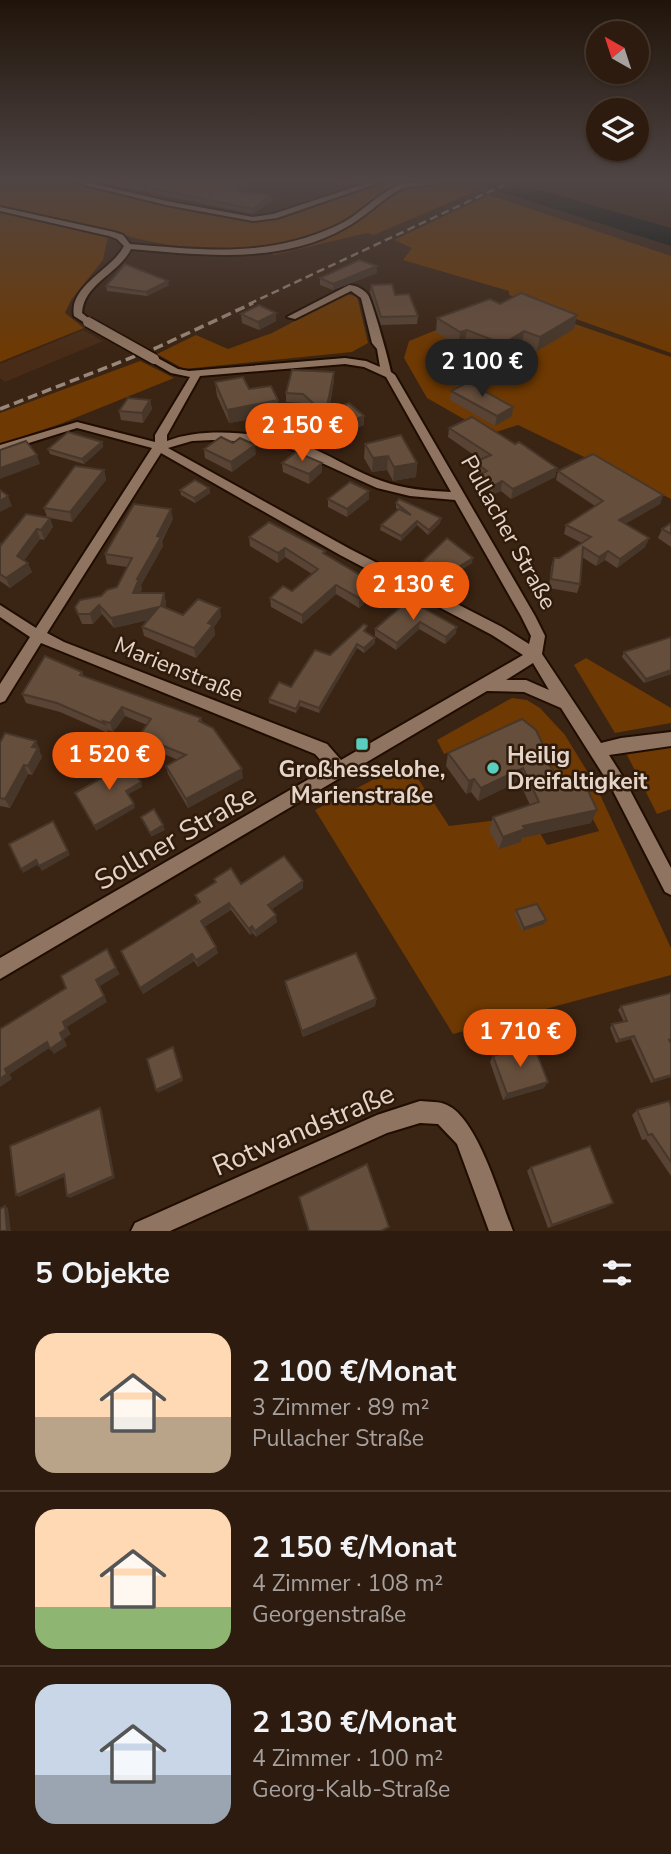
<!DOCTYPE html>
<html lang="de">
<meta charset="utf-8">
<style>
:root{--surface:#2c1b0e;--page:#342417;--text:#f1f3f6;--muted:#a6a19e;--line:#48392e;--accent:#ea580c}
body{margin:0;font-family:"Nunito Sans",sans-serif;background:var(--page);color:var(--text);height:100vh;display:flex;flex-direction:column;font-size:26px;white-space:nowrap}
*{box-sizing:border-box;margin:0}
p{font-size:23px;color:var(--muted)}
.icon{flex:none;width:38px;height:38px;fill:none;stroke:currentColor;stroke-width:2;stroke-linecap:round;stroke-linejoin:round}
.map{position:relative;height:1231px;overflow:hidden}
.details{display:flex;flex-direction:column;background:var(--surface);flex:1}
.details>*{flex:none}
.needle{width:46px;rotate:321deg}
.buttons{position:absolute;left:586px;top:21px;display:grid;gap:14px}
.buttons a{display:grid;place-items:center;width:63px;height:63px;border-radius:50%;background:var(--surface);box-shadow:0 2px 5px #0004,0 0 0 2px var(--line);font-size:35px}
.price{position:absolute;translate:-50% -60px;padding:0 16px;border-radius:24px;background:var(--accent);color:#fff;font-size:23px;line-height:46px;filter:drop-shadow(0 2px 4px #0008)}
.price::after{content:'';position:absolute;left:50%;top:42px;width:21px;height:16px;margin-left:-10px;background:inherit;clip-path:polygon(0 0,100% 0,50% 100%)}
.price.active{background:#222;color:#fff}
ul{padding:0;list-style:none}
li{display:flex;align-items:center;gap:21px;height:175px;padding:0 35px}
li+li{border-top:2px solid var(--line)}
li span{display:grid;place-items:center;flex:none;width:196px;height:140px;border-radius:21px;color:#555}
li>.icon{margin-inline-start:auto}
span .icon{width:84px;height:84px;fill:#fffc;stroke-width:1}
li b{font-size:30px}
h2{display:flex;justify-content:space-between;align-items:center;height:84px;padding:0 35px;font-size:30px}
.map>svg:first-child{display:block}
.built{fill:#482c17}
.green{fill:#6e3902}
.water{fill:#041210}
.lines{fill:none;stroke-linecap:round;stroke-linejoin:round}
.minor-casing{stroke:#200d00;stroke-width:4}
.minor{fill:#8e7461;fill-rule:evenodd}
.rail-far1{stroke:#99877a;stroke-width:2.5;stroke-dasharray:8 4.5;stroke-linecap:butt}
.rail{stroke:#99877a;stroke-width:3.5;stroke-dasharray:10 5;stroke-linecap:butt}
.minor-bridge-casing{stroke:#200d00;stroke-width:13;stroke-linecap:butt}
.minor-bridge{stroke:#8e7461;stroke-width:10}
.wall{fill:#584334}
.shaded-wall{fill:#47372a}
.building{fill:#664e3c;stroke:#47372a;stroke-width:2}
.poi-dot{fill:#59cebe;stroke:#301b0a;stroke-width:2.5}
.labels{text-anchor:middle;stroke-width:5;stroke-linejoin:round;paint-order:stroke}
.street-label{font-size:23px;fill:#e4d5cb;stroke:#301b0a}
.poi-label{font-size:23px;font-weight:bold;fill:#e4d5cb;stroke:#301b0a;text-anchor:start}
.near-street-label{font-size:28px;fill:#e4d5cb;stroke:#301b0a}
</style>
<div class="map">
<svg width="671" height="1231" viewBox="0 0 671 1231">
<rect width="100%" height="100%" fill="#3a2413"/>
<path class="built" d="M83,330l20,11 -98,41 -5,-4v-14z"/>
<g class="green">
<path d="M0,181h64l91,22 105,18 29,-7 97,-33h49l41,10 -102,44 -7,-2 -93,22 -7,-6c-58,1 -97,0 -154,-17l-5,4 -5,24 -32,40 -6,13 19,15 -84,34z"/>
<path d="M489,195l182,61v97l-162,-58v-4l-106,-31 9,-12 -18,-8z"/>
<path d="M346,294l11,2 11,47 -16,9 -168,17 -27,-15 39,-19 32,14 44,-16z"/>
<path d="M508,301l163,56v142l-153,-74 -28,9 -63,-36 -23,-40 5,-17z"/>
<path d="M140,361l34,17 -114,46 -60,20v-31z"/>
<path d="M586,658l85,50v15l-56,10 -41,-68z"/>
<path d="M512,698l15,2 13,8 25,27 31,51 75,162v27l-218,59 -138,-224 92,-48 42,64 81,-10 17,29 52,-14 -23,-44 -21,5 -94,-33 -7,-9 -10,4 -7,-14z"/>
<path d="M671,744v65l-14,5 -32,-63z"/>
</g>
<path class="water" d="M466,181h43l162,47v18z"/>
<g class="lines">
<g class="minor-casing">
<g id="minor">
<path d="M69,181h13l84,20 87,16 20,-3 100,-33h11l-107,37 -24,3 -87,-16z"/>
<path d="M425,181h19c-14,7 -33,2 -47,10 -18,11 -33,27 -52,37 -65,37 -143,27 -214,21 -12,25 -47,34 -49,64l11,9 -5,3 -14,-9c-6,-30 38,-46 50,-70l-7,-7 -8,-3 -109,-25v-4l114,25 9,3 7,9c74,6 137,14 206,-18 21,-9 37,-28 58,-39 8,-5 22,-5 31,-6z"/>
<path d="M349,285c6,0 15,4 19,10 4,5 22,69 23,77l4,3 140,241 10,20 -3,18 59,89 20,-5 50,-6v14l-62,9 14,22 48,91v27l-6,-3 -54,-105 -50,-79 -37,-16 -37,-1 -487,288v-21l328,-190 -13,-14 -274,-111 -36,58 -5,2v-19l30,-47 -30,-20v-12l36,23 116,-180 -75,-20 -77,24v-7l77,-23 78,20v-7l35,-58 -19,-4 -21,-12 -1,-2 5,-3 24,13 11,2 156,-13 21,3 14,6 -3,-18 -5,-6 -11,-45 -10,-7 -56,28 -8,-2zM345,364l19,3 22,10 65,115c-23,-1 -47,-3 -69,-11 -24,-8 -45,-22 -68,-32 -39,-15 -107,-24 -147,-8v-6l33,-59zM213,440l43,2 35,7 86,39 33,8 45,4 66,116 10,20 -2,8 -27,-17 -152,-78 -182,-101 24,-7zM161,453l179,102 152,80 31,20 -182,105 -14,-16 -263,-102 -17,-9zM533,663l16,27 -23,-10h-20z"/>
<path d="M420,1101c9,1 19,0 27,4 31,14 53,94 66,126h-24l-32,-87 -19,-20 -18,-1 -33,10 -217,98h-39l4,-8 242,-108z"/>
</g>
</g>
<use href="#minor" class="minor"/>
<path class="rail-far1" d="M249,304l263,-123"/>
<path class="rail" d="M0,409l156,-61 97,-45"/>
<g class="minor-bridge-casing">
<path id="minor-bridge" d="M88,322l66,37"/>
</g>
<use href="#minor-bridge" class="minor-bridge"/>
</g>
<g class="wall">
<path d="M103,181h148l-13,10 34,10 -19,13 -150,-31z"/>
<path d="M326,181h36l-16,6z"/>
<path d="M377,266v7l-44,17 -13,-5v-7z"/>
<path d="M169,285l-22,11 -40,-5 -1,-5z"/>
<path d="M371,285l47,31 -1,8 -36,1 -11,-33z"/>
<path d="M500,304l74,25 -37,22 -15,-6 -21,13 -36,-15 -7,3 -22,-14 1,-14z"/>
<path d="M241,314l35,7 -17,9 -17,-7z"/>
<path d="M334,372v9l-5,29 35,15 -26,10 -35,-32 -17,-1v-9z"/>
<path d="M215,382l34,7 30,25 -50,9 -12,-27z"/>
<path d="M451,391l61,25 -17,10 -45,-26z"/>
<path d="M150,400l2,9 -9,14 -22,-3 -2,-9z"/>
<path d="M449,428l66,16 42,24 -2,9 -44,22 -10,-8 -9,4 -15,-11 1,-9 -4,-3 1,-10 6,-2 -33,-23z"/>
<path d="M102,442l1,5 -19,17 -34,-10 -2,-5z"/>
<path d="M233,443l23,11 -24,18 -27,-14 -1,-9z"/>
<path d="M365,444l52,19 -1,14 -23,4 -6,-11 -15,2 -8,-14z"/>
<path d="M282,463l40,9 -13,12 -26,-12z"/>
<path d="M104,470l2,10 -34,42 -22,-4 3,9 -9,13 -4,-1 -16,21 8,12 -22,16 -10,-7v-37l1,1 46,-28 -3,-9z"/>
<path d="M558,471l105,24 -3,9 -35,20 24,14 -4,9 -28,21 -12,-8 -9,6 -14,-9 -2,27 -3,9 -28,-5 2,-21 3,-9h5l23,-15 -18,-9 2,-9 29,-19 -39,-26z"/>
<path d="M209,488l1,5 -15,10 -14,-8 -1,-5z"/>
<path d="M369,491v8l-22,18 -19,-10v-8z"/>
<path d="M396,503l45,15 -1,5 -12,12 -11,-10 -16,16 -21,-11 1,-5 17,-15 -2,-2z"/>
<path d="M173,519l-11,22 1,5 -22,39 1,4 -2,4h24l2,10 -1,5 18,7 38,2 -7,10 1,8 -19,23 -52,-22 -2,-9 6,-7 -34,8 -12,-14 -9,10h-11l-7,-17 26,-11 16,-9 10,-20 -20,-3 -2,-10z"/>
<path d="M671,523v24l-13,-9 4,-9z"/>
<path d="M249,537l76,14v4l50,29v9l-16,15 -23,-14 -34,30 -31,-17 -1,-9 22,-7 20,-17 -27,-17 -7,6 -28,-17z"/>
<path d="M472,563l-13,8 -13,12 -26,-15v-4z"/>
<path d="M409,600l47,33 -11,11 -26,-15 -23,21 -21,-14v-7z"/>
<path d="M367,631l-1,2 9,5v5l-11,10 -7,-5 -38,65 -19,-7 -4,7 -27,-10v-4l22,-12 39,-32z"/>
<path d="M671,637v37l-27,9 -22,-26 2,-5z"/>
<path d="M82,672l2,5 117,41 1,5 41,55 -55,30 -20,-34 -2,-8 12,-6 -37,-16 -2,-8 8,-11 -22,-9 -12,16 -6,-2 1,3 -48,-21 -34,-9 -4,-9z"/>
<path d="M0,741l40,9 -1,1 3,6 -10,18 -4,-1 -18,34 -10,-2z"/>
<path d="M543,745l-2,8 50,70 -69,15 -1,4 -22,7 -10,-19 4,-13 37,-12 -11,-24 -41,20 -7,-9 -5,2 -20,-28 2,-13z"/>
<path d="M214,879l27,5 62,-3v7l-31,21 5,13 -21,15 -3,-4 -3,2 -19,-25 -27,17 14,26 -20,14 -4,-6 -51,33 -22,-43 77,-48 -3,-8 20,-12z"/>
<path d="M516,910l30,10 -2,4 -22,7 -8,-17z"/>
<path d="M285,981l91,18 -1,7 -72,31 -17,-49z"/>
<path d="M621,1006l49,36 1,35 -20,6 -20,-44 -15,4 -6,-15 2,-4 12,-2 -6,-12z"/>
<path d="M523,1025l25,7 -2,4 -19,6 -6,-13z"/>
<path d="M493,1056l51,32 -41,12 -13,-38z"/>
<path d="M671,1107v69l-25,-37 -4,1 -10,-25 5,-5z"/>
<path d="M531,1167l76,40 -59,21 -21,-57z"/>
</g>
<g class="shaded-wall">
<path d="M244,181h7l-19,14v-5z"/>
<path d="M346,181h16l-16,6z"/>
<path d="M272,195v6l-19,13v-5z"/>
<path d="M377,266v7l-44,17v-6z"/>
<path d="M168,281l1,4 -22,11 -1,-4z"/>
<path d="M276,313v8l-17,9 -1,-8z"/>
<path d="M577,315l-3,14 -37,22 3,-14z"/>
<path d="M467,330l-2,13 -7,3 2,-14z"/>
<path d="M524,331l-2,14 -21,13 2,-14z"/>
<path d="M334,372v9l-7,35 -1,-5z"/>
<path d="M150,400l2,9 -9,14 -1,-10z"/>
<path d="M278,400l1,14 -50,9 -2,-13z"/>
<path d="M513,407l-1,9 -17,10 2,-10z"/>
<path d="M364,416v9l-26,10v-9z"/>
<path d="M102,442l1,5 -19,17 -2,-5z"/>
<path d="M255,445l1,9 -24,18 -1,-10z"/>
<path d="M37,455l3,9 -40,15v-11z"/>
<path d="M388,456l-1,14 -15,2 1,-14z"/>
<path d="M322,463v9l-13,12v-10z"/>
<path d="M417,463l-1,14 -23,4 1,-14z"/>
<path d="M557,468l-2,9 -44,22 2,-10z"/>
<path d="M104,470l2,10 -34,42 -2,-10z"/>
<path d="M502,481l-1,10 -9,4 1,-9z"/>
<path d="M209,488l1,5 -15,10 -1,-5z"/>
<path d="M369,491v8l-22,18v-8z"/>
<path d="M663,495l-3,9 -44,25 3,-9z"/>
<path d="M8,496l4,10 -12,6v-11z"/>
<path d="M171,509l2,10 -12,22 2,5 -22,39 1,4 -7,14 -2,-10 4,-14z"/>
<path d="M50,518l3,9 -9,13 -3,-10z"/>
<path d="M441,518l-1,5 -12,12 1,-5z"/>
<path d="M417,521v4l-16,16v-5z"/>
<path d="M37,529l3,10 -19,26 -4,-9z"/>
<path d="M649,538l-4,9 -28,21 3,-9z"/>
<path d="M285,548v9l-7,6v-10z"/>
<path d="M608,551l-3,9 -9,6 3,-9z"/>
<path d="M473,558l-1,5 -13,8 -13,12 1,-4 13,-13z"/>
<path d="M28,563l4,9 -22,16 -4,-10z"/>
<path d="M375,584v9l-16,15v-10z"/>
<path d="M336,585v9l-34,30v-9z"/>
<path d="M164,593l2,10 -3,13 -2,-10z"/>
<path d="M99,605l3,9 -9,10 -3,-10z"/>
<path d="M159,607l2,10 -47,11 -3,-10z"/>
<path d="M220,608l1,9 -7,10 1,8 -19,23 -2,-10 14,-25z"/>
<path d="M420,622l-1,7 -23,21 1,-7z"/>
<path d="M457,627l-1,6 -11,11 1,-7z"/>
<path d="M375,638v5l-11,10v-5z"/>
<path d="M357,644v4l-38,65v-5z"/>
<path d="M671,670v4l-27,9 2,-4z"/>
<path d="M300,701v5l-4,7v-4z"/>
<path d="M122,707l3,9 -12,16 -3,-9z"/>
<path d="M36,741l4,9 -1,1 3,6 -10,18 -4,-9 4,-19z"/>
<path d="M543,745l-4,13 -2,-10z"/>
<path d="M24,765l4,9 -18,34 -5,-9z"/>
<path d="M523,768l-4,13 -41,20 3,-13z"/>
<path d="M242,769l1,9 -55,30 -2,-9z"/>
<path d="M474,779l-3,13 -5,2 3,-13z"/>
<path d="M141,782l1,5 -15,8 -1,-4z"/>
<path d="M134,804l1,4 -39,23 -2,-5z"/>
<path d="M597,810l-6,13 -69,15 -1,4 -22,7 4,-12 20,-11z"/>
<path d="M163,825l2,5 -14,7 -1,-4z"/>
<path d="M68,851l2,4 -28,16 -3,-5z"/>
<path d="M36,860l3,4 -16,9 -2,-4z"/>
<path d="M303,881v7l-34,23 -1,-6z"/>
<path d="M229,903l2,7 -28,17 -2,-6z"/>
<path d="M276,915l1,7 -21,15 -1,-6z"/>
<path d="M546,920l-2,4 -22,7 2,-3z"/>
<path d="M252,926l1,7 -3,2 -1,-6z"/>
<path d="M216,947l2,6 -20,14 -2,-7z"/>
<path d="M192,954l2,7 -51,33 -3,-6z"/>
<path d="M116,968l4,6 -20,12 7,16 -40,25 4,7 -7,5 3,7 -13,8 -4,-5 10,-16 3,-11 33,-42z"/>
<path d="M376,999l-1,7 -72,31 -1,-6z"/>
<path d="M548,1032l-2,4 -19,6 1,-3z"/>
<path d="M634,1036l-3,3 -15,4 3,-3z"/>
<path d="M47,1042l4,5 -41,27 2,5 -12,8v-8l5,-10z"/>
<path d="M173,1047l10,34 -25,12 -2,-3z"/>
<path d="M671,1075v2l-20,6 3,-3z"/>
<path d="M548,1082l-4,6 -41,12 4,-6z"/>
<path d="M100,1108l2,3 13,67 -45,20 -3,-2z"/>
<path d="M64,1174l2,2 -47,21 -3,-2z"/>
<path d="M613,1203l-6,4 -59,21 4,-3z"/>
<path d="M5,1206l3,2 3,23h-4z"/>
</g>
<g class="building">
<path d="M115,181h129l-12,9 40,5 -19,14z"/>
<path d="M359,260l18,6 -44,18 -13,-6z"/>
<path d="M125,264l43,17 -22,11 -40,-6z"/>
<path d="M392,284l3,11 14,-1 9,22 -37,1 -10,-32z"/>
<path d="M521,293l56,22 -37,22 -16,-6 -21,13 -36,-14 -7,2 -23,-14 53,-19 10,5z"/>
<path d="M259,305l17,8 -18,9 -17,-8z"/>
<path d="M292,370l42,2 -8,39 23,-8 15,13 -26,10 -35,-32 -17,-1z"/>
<path d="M243,377l6,12 22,-3 7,14 -51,10 -12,-28z"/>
<path d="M468,382l45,25 -16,9 -46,-25z"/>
<path d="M128,398l22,2 -8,13 -23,-2z"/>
<path d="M472,417l43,27 4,-2 38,26 -44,21 -11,-8 -9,5 -14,-11 8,-4 -12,-9 16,-7 -42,-27z"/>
<path d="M68,432l34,10 -20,17 -34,-10z"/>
<path d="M401,435l16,28 -23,4 -6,-11 -15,2 -8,-14z"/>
<path d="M221,437l12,6 7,-5 15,7 -24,17 -27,-13z"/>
<path d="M26,441l11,14 -37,13v-18z"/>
<path d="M296,452l26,11 -13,11 -27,-11z"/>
<path d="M593,454l70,41 -44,25 30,18 -29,21 -12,-8 -9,6 -16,-10 -3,37 -29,-5 3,-21h5l32,-21 -25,-12 37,-24 -45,-30z"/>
<path d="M75,466l29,4 -34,42 -26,-4z"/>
<path d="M195,480l14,8 -15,10 -14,-8z"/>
<path d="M350,482l19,9 -22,18 -19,-10z"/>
<path d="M0,490l8,6 -8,5z"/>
<path d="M399,499l42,19 -12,12 -12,-9 -16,15 -20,-11 18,-16 12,6 -15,-12z"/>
<path d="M134,504l37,5 -14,27 4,1 -24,42h2l-6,14h31l-3,13 22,9 15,-16 22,9 -12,15 5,2 -19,23 -52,-21 17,-20 -48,11 -12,-13 -9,9h-12l-3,-7 5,-7 21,-4 6,-6 10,-3 15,-29 -27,-4z"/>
<path d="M26,514l24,4 -9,12 -4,-1 -20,27 11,7 -22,15 -6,-4v-30l1,1z"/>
<path d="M269,522l56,29 -2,2 52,31 -16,14 -23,-13 -34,30 -32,-17 13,-12 9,5 26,-22 -33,-21 -7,5 -29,-16z"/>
<path d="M671,523v11l-9,-5z"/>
<path d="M447,538l26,20 -13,8 -13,13 -27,-15z"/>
<path d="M409,600l48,27 -11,10 -26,-15 -23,21 -22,-14z"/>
<path d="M364,624l3,2 -3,5 11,7 -11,10 -7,-4 -38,64 -19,-7 -4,8 -27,-10 10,-17 12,5 24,-37 15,5z"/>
<path d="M671,637v33l-25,9 -22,-27z"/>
<path d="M45,656l37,16 -2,3 121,43 -2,3 14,7 29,41 -56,30 -20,-33 20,-11 -47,-19 12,-17 -29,-12 -12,16 -7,-2 2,3 -48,-21 -35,-9z"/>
<path d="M522,719l14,11 7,15 -6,3 29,40 19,-4 12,26 -74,16 2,3 -22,8 -10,-20 46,-15 -16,-34 -42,20 -7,-9 -5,2 -21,-28z"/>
<path d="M5,733l31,8 -4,6 6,1 -10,18 -4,-1 -19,34 -5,-1v-57h1z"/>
<path d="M122,753l19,29 -15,9 8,13 -40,22 -19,-33 38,-21 -6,-10z"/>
<path d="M154,809l9,16 -13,8 -9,-16z"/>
<path d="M53,821l15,30 -29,15 -3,-6 -15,9 -12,-25z"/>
<path d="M284,856l19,25 -35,24 8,10 -21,16 -3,-5 -3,3 -20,-26 -28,18 15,26 -20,13 -4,-6 -52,34 -19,-37 79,-49 -5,-7 21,-13 -2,-3 17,-11 10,16z"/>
<path d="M537,904l9,16 -22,8 -8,-18z"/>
<path d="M107,949l9,19 -20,12 8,16 -41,26 3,7 -6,4 3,7 -13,9 -3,-7 -42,27 2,5 -7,5v-50l66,-41 -5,-12z"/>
<path d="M356,953l20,46 -74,32 -17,-50z"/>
<path d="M671,993v46l-2,1 2,3v32l-17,5 -20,-44 -15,4 -7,-16 15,-3 -6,-15z"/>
<path d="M543,1019l5,13 -20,7 -5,-14z"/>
<path d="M533,1044l15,38 -41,12 -14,-38z"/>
<path d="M173,1047l9,31 -26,12 -9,-31z"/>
<path d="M669,1101l2,6v55l-19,-28 -4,1 -11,-25z"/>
<path d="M100,1108l13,68 -46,20 -3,-22 -48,21 -6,-49z"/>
<path d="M590,1146l23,57 -61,22 -21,-58z"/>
<path d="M367,1164l22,63 -8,4h-72l-10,-34z"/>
<path d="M5,1206l2,25h-7v-22z"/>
</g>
<linearGradient id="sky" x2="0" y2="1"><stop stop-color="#20140a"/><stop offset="0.51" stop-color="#4f4544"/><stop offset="1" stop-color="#4f4544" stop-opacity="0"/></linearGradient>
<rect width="671" height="353" fill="url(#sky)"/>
<g class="poi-dot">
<rect x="355" y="737" width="14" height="14" rx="3.5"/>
<circle cx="493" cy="768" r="7"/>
</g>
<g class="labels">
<g class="street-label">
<text transform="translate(509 532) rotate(61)" y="8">Pullacher Straße</text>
<text transform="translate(179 669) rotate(22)" y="8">Marienstraße</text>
</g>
<g class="poi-label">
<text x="507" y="763">Heilig<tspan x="507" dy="26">Dreifaltigkeit</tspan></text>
<text x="362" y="777" text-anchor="middle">Großhesselohe,<tspan x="362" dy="26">Marienstraße</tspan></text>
</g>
<g class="near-street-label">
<text transform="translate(175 837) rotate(-30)" y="10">Sollner Straße</text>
<text transform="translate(303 1129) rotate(-23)" y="10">Rotwandstraße</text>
</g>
</g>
</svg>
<div class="buttons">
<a><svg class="needle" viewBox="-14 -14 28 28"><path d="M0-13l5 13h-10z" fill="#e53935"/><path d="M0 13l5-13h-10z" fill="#a6a19e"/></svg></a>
<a><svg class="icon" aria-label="layers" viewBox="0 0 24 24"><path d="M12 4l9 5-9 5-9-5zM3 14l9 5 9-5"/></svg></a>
</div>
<b class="price active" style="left:482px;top:399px">2 100 €</b>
<b class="price" style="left:302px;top:463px">2 150 €</b>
<b class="price" style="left:413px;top:622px">2 130 €</b>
<b class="price" style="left:109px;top:792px">1 520 €</b>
<b class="price" style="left:520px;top:1069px">1 710 €</b>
</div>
<section class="details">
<h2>5 Objekte<svg class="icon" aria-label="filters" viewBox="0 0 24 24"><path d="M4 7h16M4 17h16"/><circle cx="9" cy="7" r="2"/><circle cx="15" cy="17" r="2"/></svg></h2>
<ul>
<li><span style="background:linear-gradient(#ffd9b3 60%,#b9a48a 0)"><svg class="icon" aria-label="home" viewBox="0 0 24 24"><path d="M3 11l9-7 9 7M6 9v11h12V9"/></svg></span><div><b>2 100 €/Monat</b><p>3 Zimmer · 89 m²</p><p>Pullacher Straße</p></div></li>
<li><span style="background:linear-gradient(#ffd9b3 70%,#8fb573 0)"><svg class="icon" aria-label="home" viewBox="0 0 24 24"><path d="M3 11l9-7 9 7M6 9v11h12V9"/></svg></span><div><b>2 150 €/Monat</b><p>4 Zimmer · 108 m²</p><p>Georgenstraße</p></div></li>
<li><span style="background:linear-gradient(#c9d6e8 65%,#9aa5b1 0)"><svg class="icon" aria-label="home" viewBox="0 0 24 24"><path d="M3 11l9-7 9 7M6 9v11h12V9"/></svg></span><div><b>2 130 €/Monat</b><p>4 Zimmer · 100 m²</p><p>Georg-Kalb-Straße</p></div></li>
</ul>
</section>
